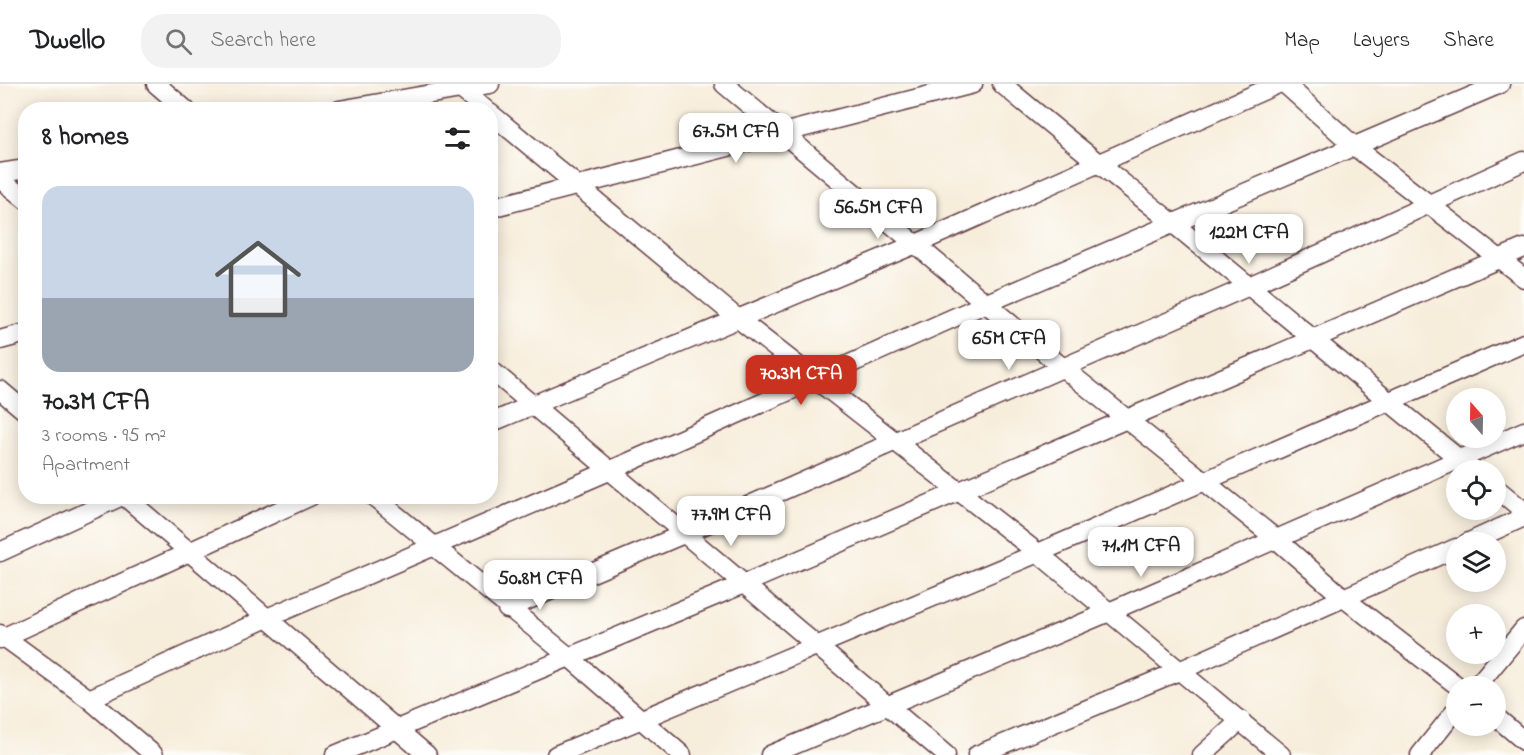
<!DOCTYPE html>
<meta charset="utf-8">
<style>
:root{--surface:#fff;--page:#f2f2f2;--text:#202124;--muted:#757577;--line:#e0e0e0;--accent:#c8321e}
body{margin:0;font-family:"Indie Flower",sans-serif;background:var(--page);color:var(--text);height:100vh;display:flex;flex-direction:column;font-size:22px;white-space:nowrap}
*{box-sizing:border-box;margin:0}
p{font-size:20px;color:var(--muted)}
.icon{flex:none;width:33px;height:33px;fill:none;stroke:currentColor;stroke-width:2;stroke-linecap:round;stroke-linejoin:round}
.map{position:relative;flex:1;overflow:hidden}
.drawer{position:absolute;left:18px;top:18px;width:480px;height:402px;display:flex;flex-direction:column;background:var(--surface);border-radius:24px;box-shadow:0 3px 15px #0003}
.drawer>*{flex:none}
.needle{width:39px;rotate:340deg}
.tools{position:absolute;left:1446px;top:304px;display:grid;gap:12px}
.tools a{display:grid;place-items:center;width:60px;height:60px;border-radius:50%;background:var(--surface);box-shadow:0 3px 15px #0003;font-size:30px}
.price{position:absolute;translate:-50% -51px;padding:0 14px;border-radius:12px;background:#fff;color:#222;font-size:20px;line-height:39px;filter:drop-shadow(0 2px 3px #0008)}
.price::after{content:'';position:absolute;left:50%;top:36px;width:18px;height:14px;margin-left:-9px;background:inherit;clip-path:polygon(0 0,100% 0,50% 100%)}
.price.active{background:var(--accent);color:#fff}
ul{padding:0;list-style:none}
li{display:grid;align-content:center;gap:12px;height:318px;padding:0 24px}
li+li{border-top:2px solid var(--line)}
li span{display:grid;place-items:center;height:186px;border-radius:18px;color:#555}
li>.icon{margin-inline-start:auto}
span .icon{width:108px;height:108px;fill:#fffc;stroke-width:1}
li b{font-size:26px}
h2{display:flex;justify-content:space-between;align-items:center;height:72px;padding:0 24px;font-size:26px}
header{display:flex;align-items:center;gap:36px;box-sizing:border-box;height:84px;padding:0 30px;background:var(--surface);border-bottom:2px solid var(--line)}
header strong{font-size:28px}
nav{display:flex;gap:33px;margin-inline-start:auto;font-size:21px}
.search{width:420px;height:54px;background:var(--page);display:flex;align-items:center;gap:15px;box-sizing:border-box;padding:0 21px;border-radius:24px;color:var(--muted);font-size:22px}
.map>svg:first-child{display:block}
.lines{fill:none;stroke-linecap:round;stroke-linejoin:round}
.minor-casing{stroke:#643e45;stroke-width:21}
.minor{stroke:#fff;stroke-width:18}
</style>
<header>
<strong>Dwello</strong>
<div class="search"><svg class="icon" aria-label="search" viewBox="0 0 24 24"><circle cx="10" cy="10" r="6"/><path d="M15 15l6 6"/></svg>Search here</div>
<nav><a>Map</a><a>Layers</a><a>Share</a></nav>
</header>
<div class="map">
<svg width="1524" height="671" viewBox="0 0 1524 671">
<rect width="100%" height="100%" fill="#fdfcf7"/>
<filter id="ink" filterUnits="userSpaceOnUse"><feTurbulence type="fractalNoise" baseFrequency=".0167" numOctaves="2"/><feDisplacementMap in="SourceGraphic" scale="12" xChannelSelector="R" yChannelSelector="G"/><feConvolveMatrix kernelMatrix="1 2 1 2 8 2 1 2 1" color-interpolation-filters="sRGB"/></filter>
<filter id="wash" filterUnits="userSpaceOnUse"><feTurbulence type="fractalNoise" baseFrequency=".008" numOctaves="4" result="noise"/><feDisplacementMap in="SourceGraphic" scale="24" xChannelSelector="R" yChannelSelector="G"/><feGaussianBlur stdDeviation="1.35" result="paint"/><feColorMatrix in="noise" values="0 0 0 0 0 0 0 0 0 0 0 0 0 0 0 0 0 1.4 0 .05"/><feComposite in="paint" operator="in"/></filter>
<g filter="url(#wash)">
<rect width="100%" height="100%" fill="#f7eddb"/>
</g>
<g filter="url(#ink)">
<g class="lines">
<g class="minor-casing">
<g id="minor">
<path d="M156,0l30,26"/>
<path d="M455,0l31,26"/>
<path d="M724,0l338,283 214,172 69,60 114,88"/>
<path d="M1002,0c57,48 115,94 173,141 100,82 199,165 299,246"/>
<path d="M1285,0l69,62 170,132"/>
<path d="M339,26l151,-26"/>
<path d="M490,29l247,205 301,235 243,202"/>
<path d="M0,89l26,-4"/>
<path d="M0,95l26,21"/>
<path d="M490,124l483,-124"/>
<path d="M0,256l26,-7"/>
<path d="M490,285l456,386"/>
<path d="M0,306l26,22"/>
<path d="M490,339l426,-179 362,-160"/>
<path d="M1496,404l28,23"/>
<path d="M124,412l303,259"/>
<path d="M373,412l195,160 114,99"/>
<path d="M1467,459l57,-26"/>
<path d="M0,468l122,-56"/>
<path d="M507,525l179,-76 561,-246 277,-126"/>
<path d="M0,550l89,65 65,56"/>
<path d="M0,555l311,-143"/>
<path d="M1476,603l48,-58"/>
<path d="M89,615l178,-81 342,-147 378,-168 513,-219"/>
<path d="M1496,633l28,24"/>
<path d="M335,671l411,-172 778,-335"/>
<path d="M556,671l482,-202 486,-210"/>
<path d="M770,671l339,-143 415,-181"/>
<path d="M977,671l202,-84 277,-123"/>
<path d="M1202,671l39,-35"/>
<path d="M1420,671l36,-45"/>
</g>
</g>
<use href="#minor" class="minor"/>
</g>
</g>
</svg>
<div class="tools">
<a><svg class="needle" viewBox="-14 -14 28 28"><path d="M0-13l5 13h-10z" fill="#e53935"/><path d="M0 13l5-13h-10z" fill="#757577"/></svg></a>
<a><svg class="icon" aria-label="locate" viewBox="0 0 24 24"><circle cx="12" cy="12" r="6"/><path d="M12 2v4M12 18v4M2 12h4M18 12h4"/></svg></a>
<a><svg class="icon" aria-label="layers" viewBox="0 0 24 24"><path d="M12 4l9 5-9 5-9-5zM3 14l9 5 9-5"/></svg></a>
<a>+</a>
<a>−</a>
</div>
<b class="price" style="left:736px;top:80px">67.5M CFA</b>
<b class="price" style="left:878px;top:156px">56.5M CFA</b>
<b class="price" style="left:1249px;top:181px">122M CFA</b>
<b class="price" style="left:1009px;top:287px">65M CFA</b>
<b class="price active" style="left:801px;top:322px">70.3M CFA</b>
<b class="price" style="left:731px;top:463px">77.9M CFA</b>
<b class="price" style="left:1141px;top:494px">71.1M CFA</b>
<b class="price" style="left:540px;top:527px">50.8M CFA</b>
<section class="drawer">
<h2>8 homes<svg class="icon" aria-label="filters" viewBox="0 0 24 24"><path d="M4 7h16M4 17h16"/><circle cx="9" cy="7" r="2"/><circle cx="15" cy="17" r="2"/></svg></h2>
<ul>
<li><span style="background:linear-gradient(#c9d6e8 60%,#9aa5b1 0)"><svg class="icon" aria-label="home" viewBox="0 0 24 24"><path d="M3 11l9-7 9 7M6 9v11h12V9"/></svg></span><div><b>70.3M CFA</b><p>3 rooms · 95 m²</p><p>Apartment</p></div></li>
</ul>
</section>
</div>
